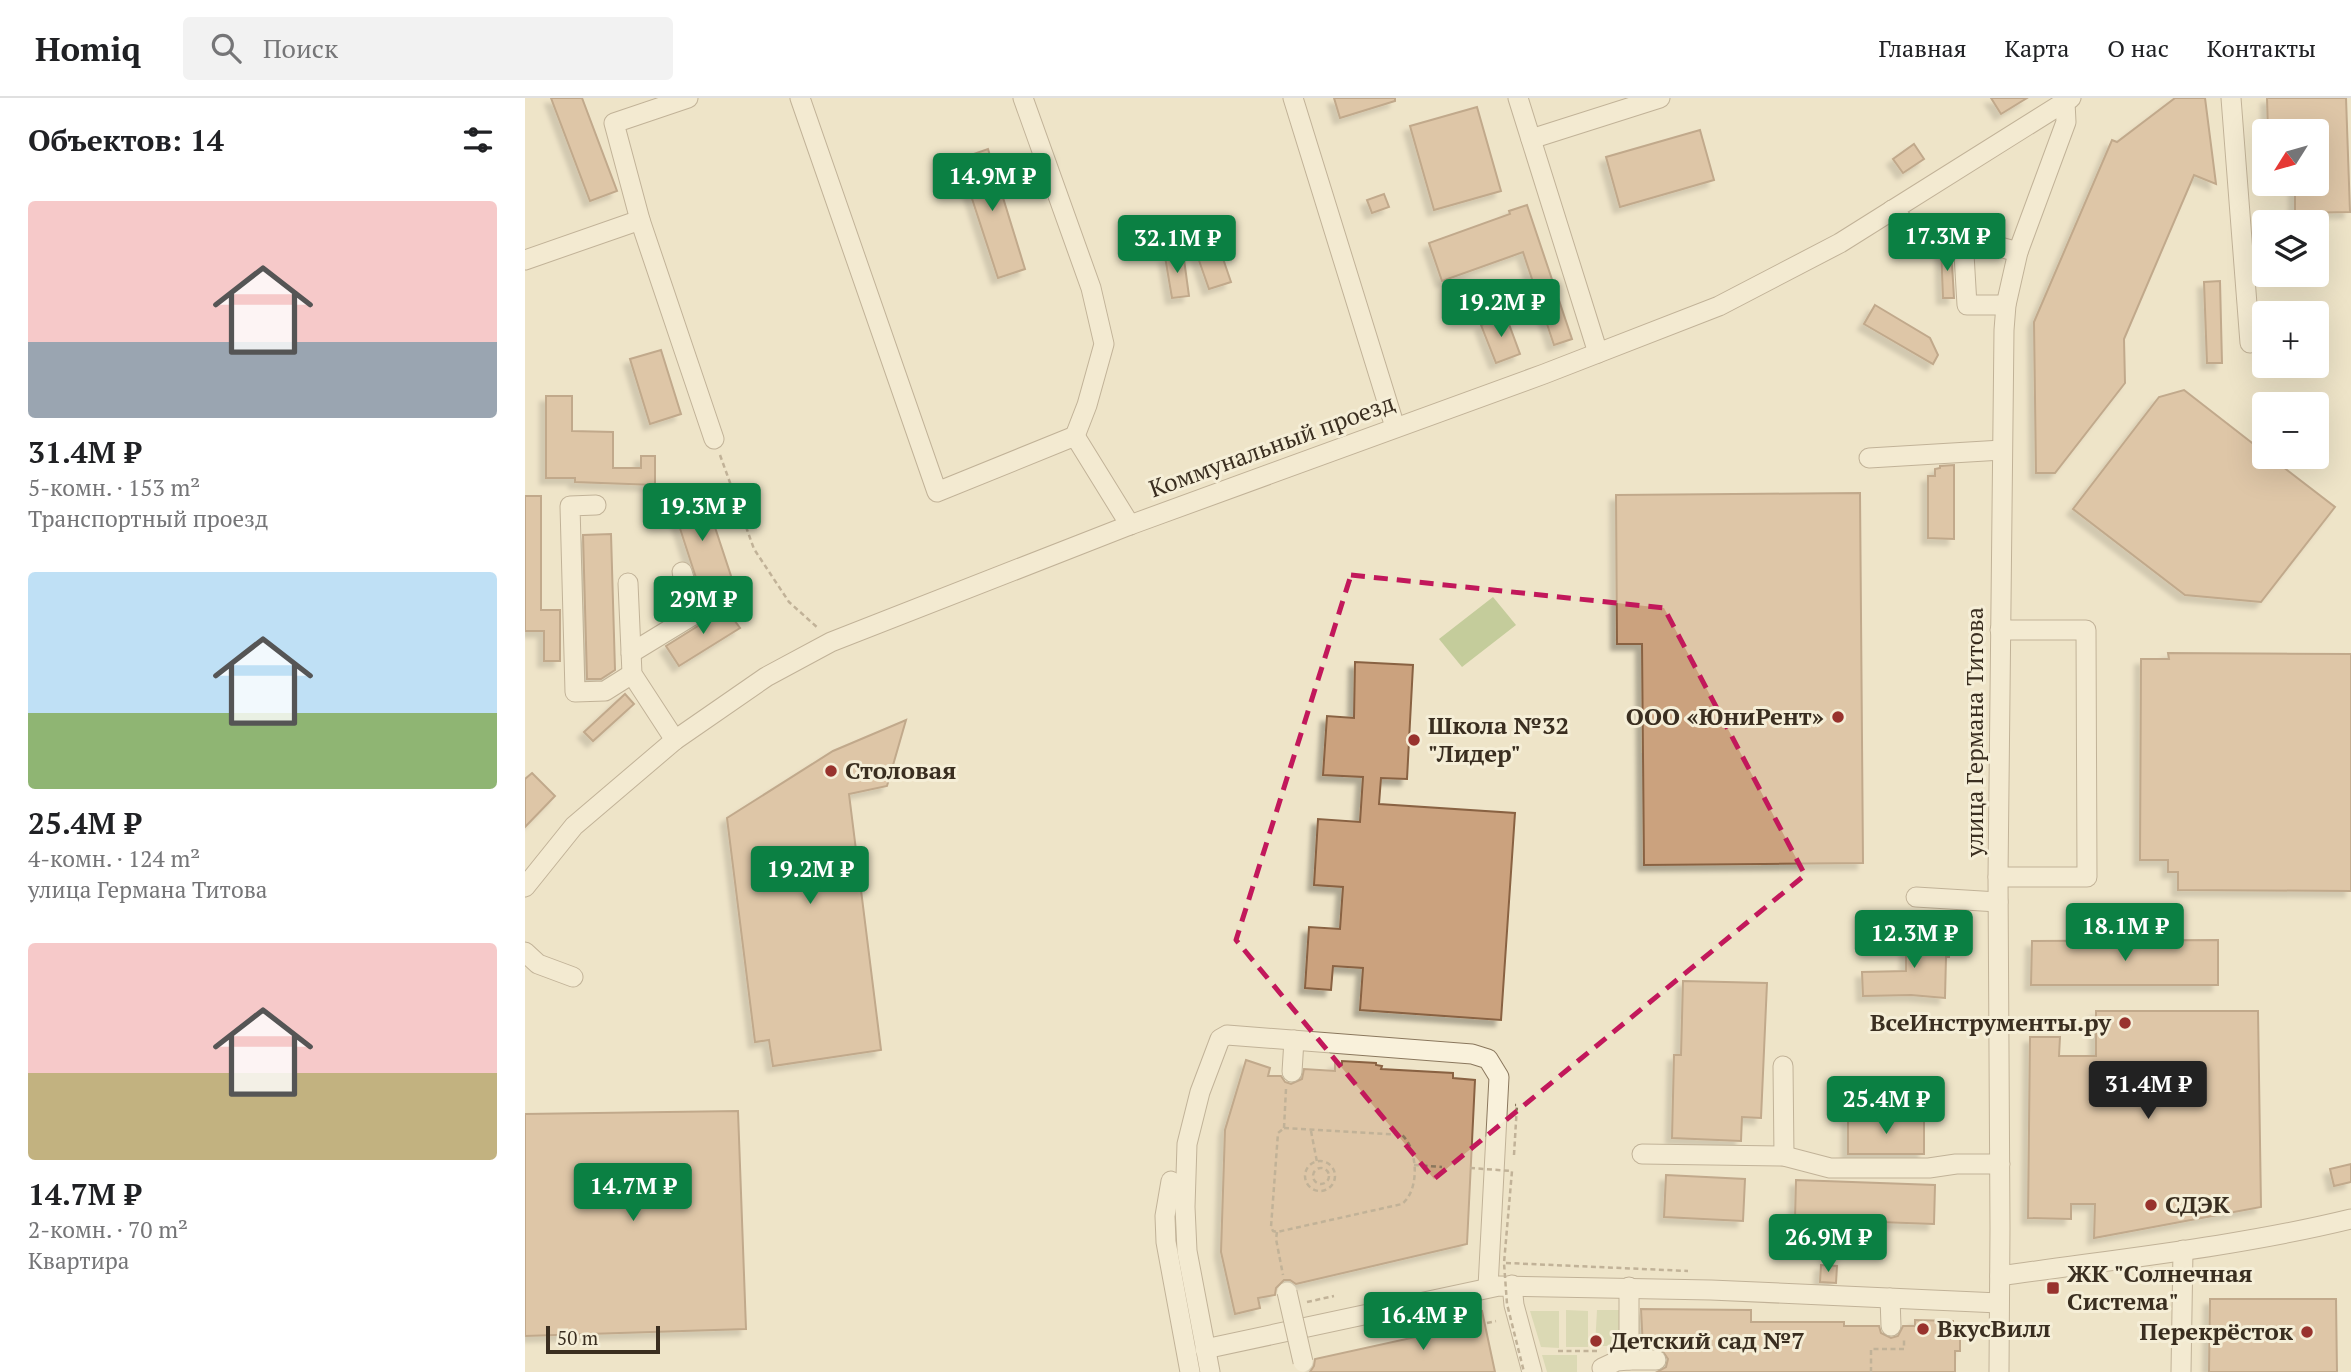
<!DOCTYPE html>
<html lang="ru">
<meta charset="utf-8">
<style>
:root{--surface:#fff;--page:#f2f2f2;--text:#202124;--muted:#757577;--line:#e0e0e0;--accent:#0b8043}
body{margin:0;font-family:"PT Serif",serif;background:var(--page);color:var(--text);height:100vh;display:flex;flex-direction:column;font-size:26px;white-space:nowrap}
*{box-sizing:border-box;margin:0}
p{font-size:23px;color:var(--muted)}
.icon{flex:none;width:38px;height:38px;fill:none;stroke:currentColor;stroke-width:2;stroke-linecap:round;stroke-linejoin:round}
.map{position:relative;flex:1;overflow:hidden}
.sheet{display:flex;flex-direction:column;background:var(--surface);width:525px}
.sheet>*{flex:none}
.needle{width:46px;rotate:233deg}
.fabs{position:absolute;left:1727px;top:21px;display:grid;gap:14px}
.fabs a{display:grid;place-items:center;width:77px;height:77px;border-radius:7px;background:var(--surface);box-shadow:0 7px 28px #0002;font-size:35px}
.scale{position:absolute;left:21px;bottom:18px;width:114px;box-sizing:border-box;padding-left:7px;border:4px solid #3a2e20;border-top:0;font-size:19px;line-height:24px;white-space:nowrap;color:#3a2e20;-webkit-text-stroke:5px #f5eed7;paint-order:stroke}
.price{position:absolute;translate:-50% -60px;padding:0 16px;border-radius:7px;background:var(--accent);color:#fff;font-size:23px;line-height:46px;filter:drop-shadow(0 2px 4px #0008)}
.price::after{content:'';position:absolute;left:50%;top:42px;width:21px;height:16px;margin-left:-10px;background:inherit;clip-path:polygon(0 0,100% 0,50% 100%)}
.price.selected{background:#222;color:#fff}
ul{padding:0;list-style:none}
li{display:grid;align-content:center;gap:14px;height:371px;padding:0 28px}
li span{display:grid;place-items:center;height:217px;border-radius:7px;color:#555}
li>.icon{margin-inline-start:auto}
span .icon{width:126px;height:126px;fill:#fffc;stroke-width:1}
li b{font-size:30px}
h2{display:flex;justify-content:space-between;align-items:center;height:84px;padding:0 28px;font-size:30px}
header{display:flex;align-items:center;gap:42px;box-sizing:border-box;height:98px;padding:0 35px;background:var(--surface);border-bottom:2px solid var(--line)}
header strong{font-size:33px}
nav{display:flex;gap:38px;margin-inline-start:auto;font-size:24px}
.search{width:490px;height:63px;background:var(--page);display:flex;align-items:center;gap:18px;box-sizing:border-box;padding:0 24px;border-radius:7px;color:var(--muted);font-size:26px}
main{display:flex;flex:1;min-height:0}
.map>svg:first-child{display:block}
.green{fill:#c4cc9b}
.building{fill:#cba27e;stroke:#896243;stroke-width:2;filter:url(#shadow)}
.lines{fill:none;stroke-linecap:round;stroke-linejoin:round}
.minor-casing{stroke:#8a775d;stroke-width:21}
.path{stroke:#8a775d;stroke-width:2.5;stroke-dasharray:5 3.5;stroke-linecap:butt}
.minor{stroke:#f9f1db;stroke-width:19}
.minor-bridge-casing{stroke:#8a775d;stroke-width:21;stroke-linecap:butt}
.path-bridge{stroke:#8a775d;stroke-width:2.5;stroke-dasharray:5 3.5;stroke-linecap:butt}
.minor-bridge{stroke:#f9f1db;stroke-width:19}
.marked{fill:none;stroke:#c2185b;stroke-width:5;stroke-dasharray:14 9;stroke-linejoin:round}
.poi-dot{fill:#98322d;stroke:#f5eed7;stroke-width:2.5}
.labels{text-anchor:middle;stroke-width:6;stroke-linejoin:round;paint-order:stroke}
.street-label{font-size:24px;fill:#3a2e20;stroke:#f5eed7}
.poi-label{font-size:24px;font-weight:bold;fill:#3a2e20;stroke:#f5eed7;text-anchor:start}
</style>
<header>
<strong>Homiq</strong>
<div class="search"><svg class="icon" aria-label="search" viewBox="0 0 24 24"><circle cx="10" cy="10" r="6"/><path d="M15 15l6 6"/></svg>Поиск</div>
<nav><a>Главная</a><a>Карта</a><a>О нас</a><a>Контакты</a></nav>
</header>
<main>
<section class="sheet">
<h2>Объектов: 14<svg class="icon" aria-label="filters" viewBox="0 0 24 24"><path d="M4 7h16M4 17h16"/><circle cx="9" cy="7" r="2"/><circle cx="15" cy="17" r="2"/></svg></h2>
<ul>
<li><span style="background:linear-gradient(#f6c9c9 65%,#9aa5b1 0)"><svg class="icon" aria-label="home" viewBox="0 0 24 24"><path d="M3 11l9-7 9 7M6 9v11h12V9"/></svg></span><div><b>31.4M ₽</b><p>5-комн. · 153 m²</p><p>Транспортный проезд</p></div></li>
<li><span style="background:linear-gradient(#bfe0f5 65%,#8fb573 0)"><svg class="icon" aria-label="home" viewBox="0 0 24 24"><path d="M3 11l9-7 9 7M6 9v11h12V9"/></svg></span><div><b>25.4M ₽</b><p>4-комн. · 124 m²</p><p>улица Германа Титова</p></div></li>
<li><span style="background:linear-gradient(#f6c9c9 60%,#c2b280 0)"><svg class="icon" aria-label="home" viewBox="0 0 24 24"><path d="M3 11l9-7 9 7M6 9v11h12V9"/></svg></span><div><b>14.7M ₽</b><p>2-комн. · 70 m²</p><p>Квартира</p></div></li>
</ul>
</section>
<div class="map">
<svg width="1826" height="1274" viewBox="0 0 1826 1274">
<defs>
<filter id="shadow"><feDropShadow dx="-6" dy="6" stdDeviation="2" flood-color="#0004"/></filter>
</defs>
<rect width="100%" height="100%" fill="#eee4c8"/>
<g class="green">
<path d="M968,499l23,28 -54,42 -23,-28z"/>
<path d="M1041,1212l22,1v36h-22z"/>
<path d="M1072,1212h22v28l-8,8h-16z"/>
<path d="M1005,1213h29v37l-18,-1z"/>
<path d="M1017,1257h35v17h-30z"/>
</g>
<g class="building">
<path d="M26,0h31l35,93 -27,10z"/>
<path d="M809,0h61v3l-55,17z"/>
<path d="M1466,0h36l-26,16z"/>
<path d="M1650,0h30l11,86 -22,-9 -70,164 1,44 -70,90h-19l-2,-151 78,-182 5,2z"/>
<path d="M1742,0h79l4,114 -55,1v-29h22v-54l-49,1z"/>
<path d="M952,9l24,84 -67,19 -24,-84z"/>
<path d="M1175,32l14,50 -94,27 -14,-50z"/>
<path d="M1389,46l10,15 -21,14 -10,-14z"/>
<path d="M463,51l37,120 -27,9 -39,-119z"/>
<path d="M859,96l5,13 -17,6 -5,-13z"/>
<path d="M1002,107l45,134 -18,6 -31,-93 -81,29 -13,-38 81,-29 -1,-3z"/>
<path d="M692,143l14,41 -22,7 -14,-40z"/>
<path d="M1416,149h10l3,51h-11z"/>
<path d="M658,154l6,44 -17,2 -7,-41z"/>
<path d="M1695,183l2,82h-15l-3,-81z"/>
<path d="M1350,207l55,33 8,17 -5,9 -69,-40z"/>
<path d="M981,218l14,38 -24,9 -15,-38z"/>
<path d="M136,252l20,64 -31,10 -20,-65z"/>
<path d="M1659,292l81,63v4h5l65,50 -74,95 -76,-7 -112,-86 86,-112z"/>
<path d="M21,298h26v35l41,1v36h28v-12h14v29l-80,-3v-4h-29z"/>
<path d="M1429,367v74l-26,-1v-62h7v-7l5,-1v-2z"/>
<path d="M1335,395l3,370 -219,2 -2,-221h-25l-1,-149z"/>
<path d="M0,398h16v114h19v51h-16v-30h-19z"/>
<path d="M180,399l27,82 -32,11 -27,-83z"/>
<path d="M86,436l4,136 -14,9h-14l-4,-144z"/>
<path d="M199,508l16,22 -61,38 -13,-20 35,-22 6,-8z"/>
<path d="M1643,555l183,1v237l-173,-1v-18h-10v-12h-28l1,-201h28z"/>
<path d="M830,564l58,3 -6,114 -26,-1 -2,26 136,9 -14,207 -141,-10 3,-42 -30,-2 -2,24 -26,-2 4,-61 31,2 3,-42 -29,-2 4,-66 42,3 3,-45 -40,-2 4,-59 27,2z"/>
<path d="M100,596l9,10 -41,37 -9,-9z"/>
<path d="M381,622l-19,66 -38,8 32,256 -108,16 -4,-26 -14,2 -28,-224 106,-67z"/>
<path d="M7,675l23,23 -30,31v-48z"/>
<path d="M1381,835l44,1 -1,23h-3l-1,41 -34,-3 -48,1 -1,-24 44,-1z"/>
<path d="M1693,842v45h-187l1,-44z"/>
<path d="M1158,883l84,2 -6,135 -19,-1 -1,24 -69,-3 2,-83h7z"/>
<path d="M1571,913h162l3,196 -167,31 1,-34h-24v15l-43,-1 2,-181h30l-1,19h37z"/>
<path d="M721,962l24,8 -2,8h13l4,6 6,2 11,-5 2,-10 31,2v-8l7,1v-3l34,2v2l6,1 -1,3 72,4v5l22,2 -8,164 -171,40 -6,-4h-6l-8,8 -1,7 -17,3 2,10 -25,6 -14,-62 4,-122z"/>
<path d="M213,1013l8,218 -221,7v-222z"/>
<path d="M1399,1019v37h-76v-36z"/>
<path d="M1826,1066v18l-17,4 -4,-17z"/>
<path d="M1141,1077l79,4 -2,42 -79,-4z"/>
<path d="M1271,1082l139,5 -1,39 -139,-5z"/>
<path d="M1296,1167l16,1 -1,17 -16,-1z"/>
<path d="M1685,1201h126l1,73h-128z"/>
<path d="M1116,1211l110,1v12h93v4h35l2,7 10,5 7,-2 5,-10h12v-6l38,1v6h7v24h-5v21h-298l9,-5 2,-8 -7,-10 -18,-1z"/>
<path d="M957,1213l13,61h-185l4,-6 1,-7 128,-28 -2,-11z"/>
</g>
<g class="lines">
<g class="minor-casing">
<g id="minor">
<path d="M275,0l137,394 138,-56 55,89"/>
<path d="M498,0l68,190 13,56 -17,61 -12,31"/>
<path d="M768,0l102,329"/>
<path d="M993,0l80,255"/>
<path d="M1706,0l19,245"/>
<path d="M1006,41l129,-41"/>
<path d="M1367,112l23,22 41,-4 7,9"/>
<path d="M115,122l74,219"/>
<path d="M0,162l115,-40 -26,-97 74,-25"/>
<path d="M1481,207h-39l-4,-68 55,15"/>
<path d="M1344,360l133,-8"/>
<path d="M71,407l-26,1 5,186 30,-1 27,-17"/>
<path d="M103,485l4,91 43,66"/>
<path d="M106,555l64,-39 -13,-42"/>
<path d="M1473,779h89l-1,-247h-86"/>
<path d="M0,789l49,-61 101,-86 91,-63 65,-35 299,-117 414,-151 175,-68 121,-63 231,-145"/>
<path d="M1391,799l82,5"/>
<path d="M0,854l13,12 35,13"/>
<path d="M1258,968l1,90"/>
<path d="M767,974l2,-32"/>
<path d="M1117,1056l142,2 46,12h99l27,-4h44"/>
<path d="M646,1083l-6,35 1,26 24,130"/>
<path d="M1475,1178c117,-17 236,-29 351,-57"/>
<path d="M987,1187l2,20 18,67"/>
<path d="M1365,1200l1,28"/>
<path d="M680,1251l294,-63 212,4 288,13"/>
<path d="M1104,1262h27"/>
<path d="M1077,1270l15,-7 12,-1v-73"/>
<path d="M685,1274l-23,-121 -2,-44 2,-63 13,-52 20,-53 7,-4 245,19 16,5 11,18 -11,210"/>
<path d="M1474,1274l1,-144 -2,-351 6,-547 2,-25 12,-53 48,-130 -1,-20"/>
<path d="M1656,1274l2,-122"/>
</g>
</g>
<g class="path">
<path d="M195,357l34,94 35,53 30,27"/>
<path d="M759,1030l118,7c16,14 18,55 0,69l-125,28 -4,-1 -2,-4 7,-94z"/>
<path d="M759,1030l2,-39"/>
<path d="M786,1033l6,31"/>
<path d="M989,1057l3,-50h-2"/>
<circle cx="795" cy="1078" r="15"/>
<path d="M889,1067l28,2"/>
<circle cx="796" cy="1078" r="8"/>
<path d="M752,1134l-1,7 7,36"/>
<path d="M981,1165l182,8"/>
<path d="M782,1204l27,-6"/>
<path d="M962,1225l9,-2"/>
<path d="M1033,1253h39"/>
<path d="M1346,1274v-23h33v-11"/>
</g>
<use href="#minor" class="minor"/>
<g class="minor-bridge-casing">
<path id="minor-bridge" d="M762,1194l16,70"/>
</g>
<path class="path-bridge" d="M945,1070l42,3 -8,92 3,41 17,68"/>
<use href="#minor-bridge" class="minor-bridge"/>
</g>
<path d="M0 0H1826V1274H0ZM826,477l313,33 141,267 -371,304 -198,-239z" fill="#eee4c8" fill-opacity=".55" fill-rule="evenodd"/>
<path class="marked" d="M826,477l313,33 141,267 -371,304 -198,-239z"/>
<g class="poi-dot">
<circle cx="1313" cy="619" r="7"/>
<circle cx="889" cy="642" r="7"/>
<circle cx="306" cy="673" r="7"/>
<circle cx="1600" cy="925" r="7"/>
<circle cx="1626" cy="1107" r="7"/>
<rect x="1521" y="1183" width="14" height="14" rx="3.5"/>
<circle cx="1398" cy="1231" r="7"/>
<circle cx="1782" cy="1234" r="7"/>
<circle cx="1071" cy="1243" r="7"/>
</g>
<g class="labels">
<g class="street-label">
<text transform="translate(747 348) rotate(-20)" y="8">Коммунальный проезд</text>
<text transform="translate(1450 634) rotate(-90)" y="8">улица Германа Титова</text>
</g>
<g class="poi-label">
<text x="1299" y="627" text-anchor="end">ООО «ЮниРент»</text>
<text x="903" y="636">Школа №32<tspan x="903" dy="28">"Лидер"</tspan></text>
<text x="320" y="681">Столовая</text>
<text x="1586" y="933" text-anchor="end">ВсеИнструменты.ру</text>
<text x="1640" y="1115">СДЭК</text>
<text x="1542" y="1184">ЖК "Солнечная<tspan x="1542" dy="28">Система"</tspan></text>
<text x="1412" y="1239">ВкусВилл</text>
<text x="1768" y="1242" text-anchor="end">Перекрёсток</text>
<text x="1085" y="1251">Детский сад №7</text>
</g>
</g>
</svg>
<div class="fabs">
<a><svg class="needle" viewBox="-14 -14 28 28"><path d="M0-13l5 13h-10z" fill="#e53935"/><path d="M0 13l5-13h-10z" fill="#757577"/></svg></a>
<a><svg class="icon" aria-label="layers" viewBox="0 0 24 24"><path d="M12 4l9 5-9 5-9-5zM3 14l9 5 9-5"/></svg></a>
<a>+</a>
<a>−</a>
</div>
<div class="scale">50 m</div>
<b class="price" style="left:467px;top:115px">14.9M ₽</b>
<b class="price" style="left:1422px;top:175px">17.3M ₽</b>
<b class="price" style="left:652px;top:177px">32.1M ₽</b>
<b class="price" style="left:976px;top:241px">19.2M ₽</b>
<b class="price" style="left:177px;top:445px">19.3M ₽</b>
<b class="price" style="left:178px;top:538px">29M ₽</b>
<b class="price" style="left:285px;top:808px">19.2M ₽</b>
<b class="price" style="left:1600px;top:865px">18.1M ₽</b>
<b class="price" style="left:1389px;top:872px">12.3M ₽</b>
<b class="price selected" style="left:1623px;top:1023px">31.4M ₽</b>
<b class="price" style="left:1361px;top:1038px">25.4M ₽</b>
<b class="price" style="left:108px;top:1125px">14.7M ₽</b>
<b class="price" style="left:1303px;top:1176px">26.9M ₽</b>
<b class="price" style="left:898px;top:1254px">16.4M ₽</b>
</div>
</main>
